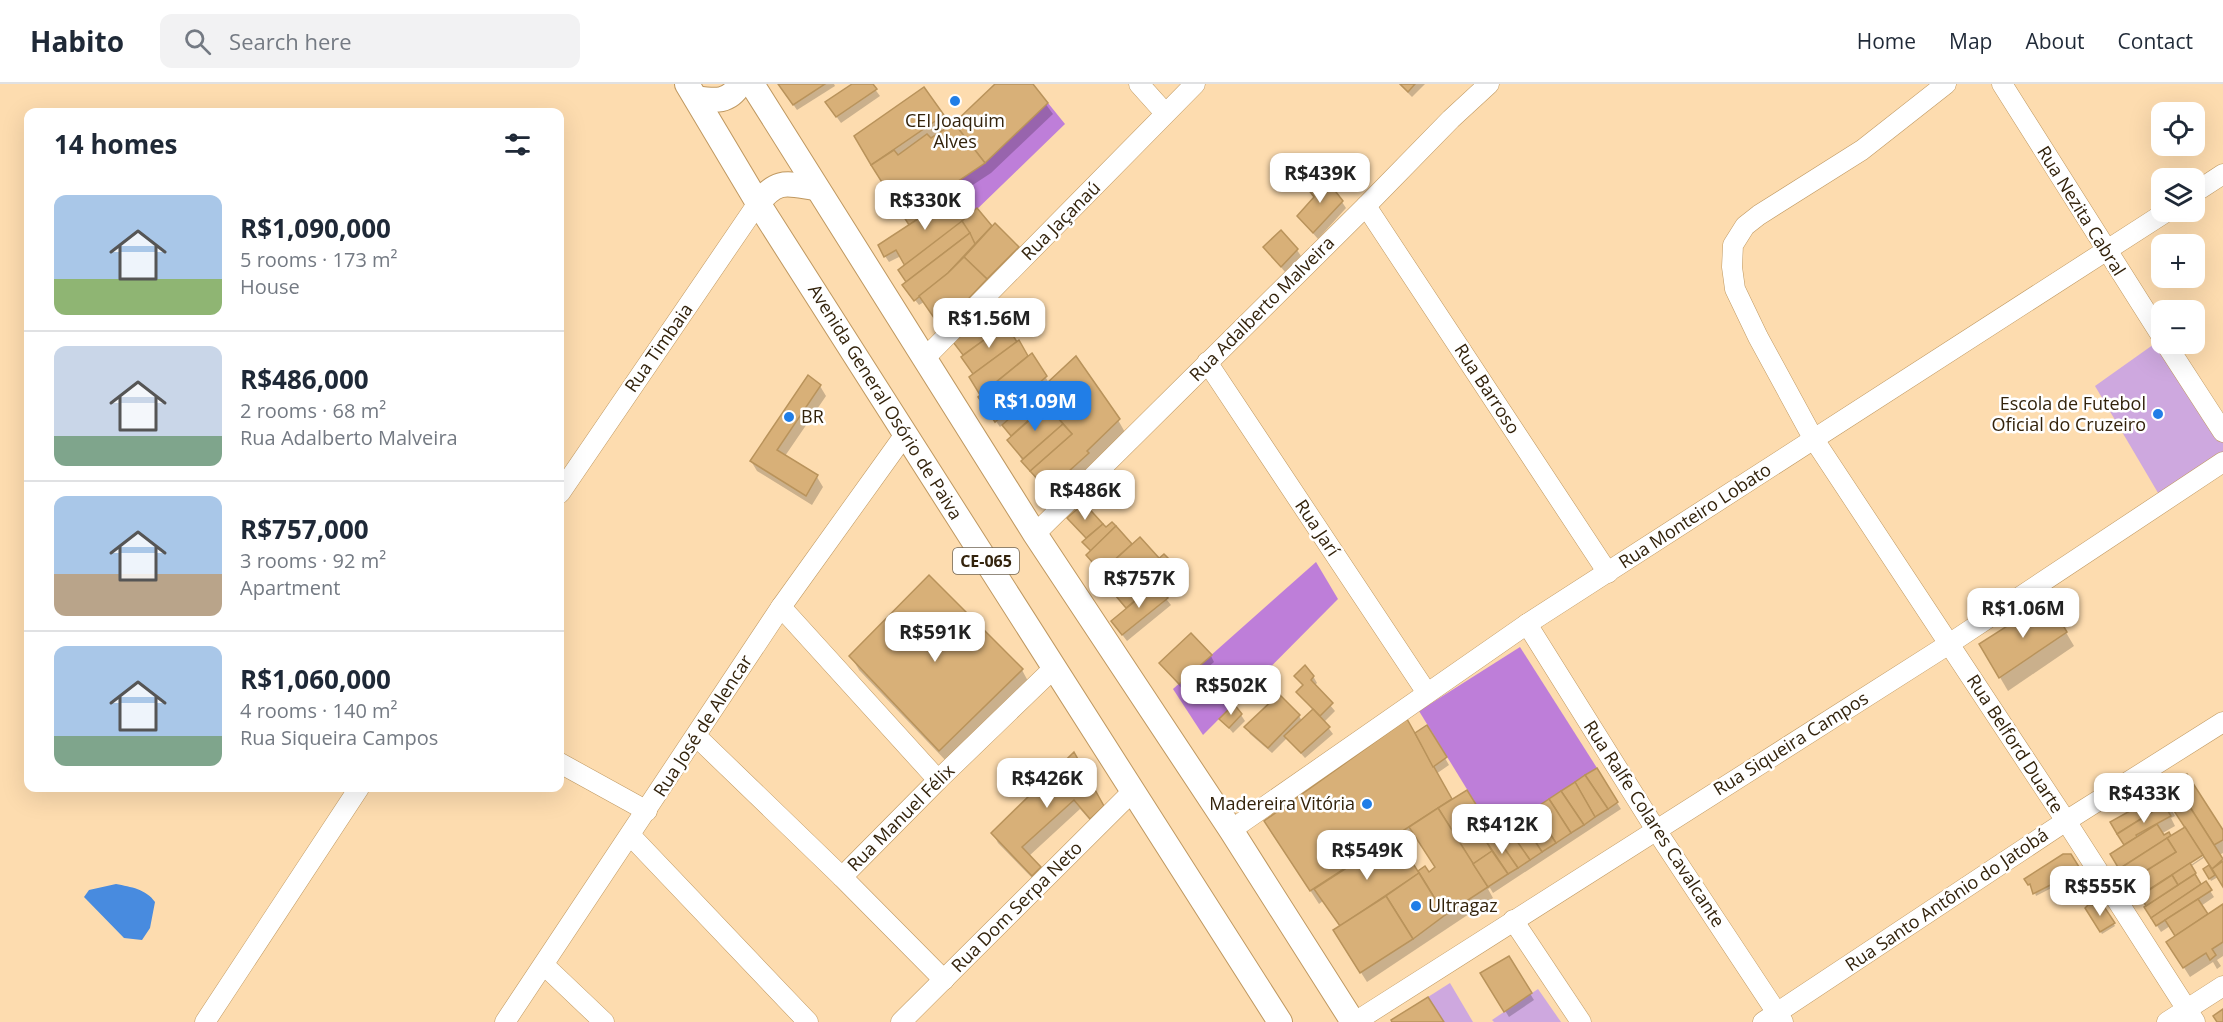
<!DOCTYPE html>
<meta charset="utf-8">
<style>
:root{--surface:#fff;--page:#f2f2f3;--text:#1f2937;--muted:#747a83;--line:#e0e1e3;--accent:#217ee7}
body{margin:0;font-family:"Open Sans",sans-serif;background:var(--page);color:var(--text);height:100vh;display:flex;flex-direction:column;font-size:22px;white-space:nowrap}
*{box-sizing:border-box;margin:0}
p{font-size:20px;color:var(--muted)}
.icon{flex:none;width:33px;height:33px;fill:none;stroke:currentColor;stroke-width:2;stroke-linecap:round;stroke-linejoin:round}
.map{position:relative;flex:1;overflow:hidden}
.sheet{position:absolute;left:24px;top:24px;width:540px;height:684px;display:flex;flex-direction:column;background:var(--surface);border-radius:12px;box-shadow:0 6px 24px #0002}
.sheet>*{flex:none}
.buttons{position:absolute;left:2151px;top:18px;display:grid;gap:12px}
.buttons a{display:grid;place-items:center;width:54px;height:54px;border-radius:12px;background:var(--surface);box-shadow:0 6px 24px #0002;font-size:30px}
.price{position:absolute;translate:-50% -51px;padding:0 14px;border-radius:12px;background:#fff;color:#222;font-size:20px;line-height:39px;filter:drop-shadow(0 2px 3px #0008)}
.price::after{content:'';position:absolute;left:50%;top:36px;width:18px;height:14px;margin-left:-9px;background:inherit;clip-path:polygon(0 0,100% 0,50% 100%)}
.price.selected{background:var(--accent);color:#fff}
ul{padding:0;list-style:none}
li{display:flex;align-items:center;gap:18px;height:150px;padding:0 30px}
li+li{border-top:2px solid var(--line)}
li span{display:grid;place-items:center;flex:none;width:168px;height:120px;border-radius:12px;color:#555}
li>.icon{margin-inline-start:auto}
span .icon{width:72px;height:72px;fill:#fffc;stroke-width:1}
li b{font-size:26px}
h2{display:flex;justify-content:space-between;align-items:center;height:72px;padding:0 30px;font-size:26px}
header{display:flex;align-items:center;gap:36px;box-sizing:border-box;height:84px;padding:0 30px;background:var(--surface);border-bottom:2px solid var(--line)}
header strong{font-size:28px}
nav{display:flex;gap:33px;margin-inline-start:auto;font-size:21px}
.search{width:420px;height:54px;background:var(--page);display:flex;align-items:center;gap:15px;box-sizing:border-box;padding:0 21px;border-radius:12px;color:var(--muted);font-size:22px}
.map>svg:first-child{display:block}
.green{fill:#cea8df}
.forest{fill:#be7ed9}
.water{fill:#488bdf}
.shadow{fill:#0003;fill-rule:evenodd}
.building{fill:#d8b078;stroke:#b9935b;stroke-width:1.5}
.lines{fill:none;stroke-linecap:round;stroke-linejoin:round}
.minor-casing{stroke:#bf9860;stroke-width:21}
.major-casing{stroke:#bf9860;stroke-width:26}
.minor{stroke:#fff;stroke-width:20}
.major{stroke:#fff;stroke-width:24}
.poi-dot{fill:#217ee7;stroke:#fff;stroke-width:2}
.labels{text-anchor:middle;stroke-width:5;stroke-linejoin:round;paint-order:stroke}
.shield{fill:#fff;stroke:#706555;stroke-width:1.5}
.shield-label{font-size:16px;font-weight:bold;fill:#33230c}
.poi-label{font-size:18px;fill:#33230c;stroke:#fff;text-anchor:end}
.street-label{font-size:18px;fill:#33230c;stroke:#fff}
</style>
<header>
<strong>Habito</strong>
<div class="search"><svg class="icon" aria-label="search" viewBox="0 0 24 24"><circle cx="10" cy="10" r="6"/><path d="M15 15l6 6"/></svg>Search here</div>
<nav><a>Home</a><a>Map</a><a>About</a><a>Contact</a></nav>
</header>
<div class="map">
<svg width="2223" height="938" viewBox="0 0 2223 938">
<rect width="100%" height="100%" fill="#fddcaf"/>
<g class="green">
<path d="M2157,258l66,101v12l-62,43 -66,-112z"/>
<path d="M1450,899l23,39h-29l-16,-25z"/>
<path d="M1538,905l23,33h-67l-2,-2z"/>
</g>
<g class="forest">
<path d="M1048,19l17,21 -94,91 -23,-27 37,-25z"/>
<path d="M1316,478l22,37 -135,136 -30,-46z"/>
<path d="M1520,563l77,121 -102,67 -76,-124z"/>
</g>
<path class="water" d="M116,800c15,3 30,5 39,18l-5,26 -8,12 -18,-2 -40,-41 5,-7z"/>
<g class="shadow">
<path d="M779,0h55l1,2 -38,24z"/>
<path d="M855,0h16l9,12 -39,27 -10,-14z"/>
<path d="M997,0h34l22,30 -62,59 -38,25 18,19 6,-6 15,17 26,20 3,6 -74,82 -23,-34 -5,3 -11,-14 -1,-25 -6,-10 -12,6 -4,-6 26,-31 -50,-78 81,-31 6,10 -6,4 1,2 9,-5z"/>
<path d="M1399,0h26l-13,13z"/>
<path d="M1342,118l4,6 -28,31 -20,-23z"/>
<path d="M1265,163l32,3 4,6 -16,16z"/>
<path d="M993,230l11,11 12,19 2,-2 10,17 4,-4 17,28 69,37 8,14 -70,69 -16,-18 -27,-38 -1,-10 -9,-13 -3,3 -16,-23 -2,-8 -8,-12 1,-9 -20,-33z"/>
<path d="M809,293l11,9 6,10 -41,60 32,21 6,10 -11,18 -55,-34 -6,-10z"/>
<path d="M1084,421l22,24 6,-5 20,22 8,-7 19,21 5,-4 15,18 -20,16 12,15 -44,36 -10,-13 10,-18 -24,-28 -4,-6 3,-2 -14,-18 3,-4 -7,-10 3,-2 -18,-22z"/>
<path d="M2048,518l26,44 -66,45 -27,-46z"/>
<path d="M851,572l171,14 7,13 -81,80 -89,-93z"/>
<path d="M1211,572l3,6 -31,28 -23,-27z"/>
<path d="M1296,592h17l4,7 -3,3 21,25 -11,11 9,12 -28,24 -18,-20 -15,15 -22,-19 -4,-7 53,-11 3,5 12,-10 -17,-19 6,-6z"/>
<path d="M1241,631l4,6 -12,12 -12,-14z"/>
<path d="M1427,643l22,38 -13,9 16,28 42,35 102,-67 25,39 -128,84 -3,-5 -2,1 5,9 -126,84 -26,-41v-14l-18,-26 -4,3 -45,-69zM1418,755l19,29 -8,7 -4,-7 -7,5 -15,-23z"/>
<path d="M1074,671l35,62 -12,11 -17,-19 -51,47 16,22 -6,7 -41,-42 -5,-10z"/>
<path d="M2168,715l55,33v21l-4,2 4,7v22l-5,-7 -7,4 -6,-11 6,-4 -6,-9 -15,10 11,19 4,-3 9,14 -13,9 6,10 16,-10v50l-6,4 4,6 -4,3 -4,-7 -23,15 -16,-25 3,-16 -7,-10 -9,6 -15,-24 2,-1 -7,-18 -6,3 -14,-22 5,-24 -14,-23zM2173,723l13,21 -15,10 -8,-1 -2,-3 14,-8 -4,-8 4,-2 -4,-7zM2204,769v3l-19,13 -2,-3z"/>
<path d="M2070,772l17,26 -2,4 -2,-3 -8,6 -6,-10 -33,17 -3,-10 -2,1 -5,-8z"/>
<path d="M2102,822l13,20 -13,8 -15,-26z"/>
<path d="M1508,874l26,42 -25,17 -27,-43z"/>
</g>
<g class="building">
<path d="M778,0h47l-32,21z"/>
<path d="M852,0h21l4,5 -41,28 -11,-15z"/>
<path d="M995,0h38l15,19 -63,60 -31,-40z"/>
<path d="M1400,0h15l-7,8z"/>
<path d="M924,3l20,28 -73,50 -17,-29z"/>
<path d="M954,39l31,40 -37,25 5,8 -44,29 -38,-60 23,-15 4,5 29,-21 4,4z"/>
<path d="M1322,90l21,27 -30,32 -16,-17 17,-19 -6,-8z"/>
<path d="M953,112l18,19 -66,51 -9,-16 -12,7 -6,-12z"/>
<path d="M977,124l15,18 -17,18 -13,-23z"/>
<path d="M962,137l8,12 -64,49 -8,-12z"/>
<path d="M995,139l24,24 -32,32 -23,-22z"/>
<path d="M1281,146l17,19 -17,18 -18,-20z"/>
<path d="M970,149l5,11 -27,29 -34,28 -12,-16z"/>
<path d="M964,173l23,22 -46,49 -22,-32 29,-23z"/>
<path d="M993,228l13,12 -43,31 -10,-13z"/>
<path d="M1006,240l11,18 -44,32 -12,-17z"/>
<path d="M1019,256l9,16 -48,39 -11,-18z"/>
<path d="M1032,269l15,23 -52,46 -17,-25z"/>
<path d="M1076,272l44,63 -33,32 2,2 -41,37 -18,-19 42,-37 -25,-29 11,-11 -11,-11z"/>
<path d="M808,291l13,10 -44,65 41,25 -12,21 -56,-35z"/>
<path d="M1049,300l9,10 -47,42 -9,-11z"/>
<path d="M1047,321l16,19 -40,35 -16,-19z"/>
<path d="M1063,340l9,10 -42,37 -9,-10z"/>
<path d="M1084,419l19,21 -17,14 -19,-20z"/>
<path d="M1112,438l4,4 -25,25 -9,-9 21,-18 3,3z"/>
<path d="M1116,442l16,18 -31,28 -15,-17z"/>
<path d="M1140,453l19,21 -43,38 -19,-20z"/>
<path d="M1164,470l12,12 -50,42 -10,-12z"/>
<path d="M929,491l94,94 -84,82 -90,-95z"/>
<path d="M1156,500l12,14 -46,37 -11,-14z"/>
<path d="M2048,516l19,32 -68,46 -20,-34z"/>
<path d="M1191,549l21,22 -33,29 -20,-21z"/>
<path d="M1305,581l9,11 -3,4 22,23 -13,13 -24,-24 7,-7 -9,-9z"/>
<path d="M1279,610l21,21 -32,33 -24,-21z"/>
<path d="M1234,620l8,10 -13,14 -10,-9z"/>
<path d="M1313,625l17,18 -29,26 -17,-17z"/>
<path d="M1407,635l45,80 -142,92 -46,-70z"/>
<path d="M1427,641l20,32 -14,10 -18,-34z"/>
<path d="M1074,668l30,54 -14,13 -16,-19 -52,47 19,20 -9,9 -41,-43z"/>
<path d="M1597,684l21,34 -10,7 -23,-34z"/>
<path d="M2187,690l36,56v10l-9,5 -40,-63z"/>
<path d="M1585,691l23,34 -13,8 -20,-35z"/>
<path d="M1575,698l20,35 -11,8 -23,-34z"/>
<path d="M2174,698l49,77 -11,10 -51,-78z"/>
<path d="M1467,706l28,45 -9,6 6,10 -19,13 -35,-56z"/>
<path d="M1561,707l23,34 -13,8 -22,-34z"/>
<path d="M2156,709l5,8 5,-3 2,4 -51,32 -7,-12 38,-21 -1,-2z"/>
<path d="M1549,715l22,34 -15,10 -22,-34z"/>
<path d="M2168,718l2,3 -4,3 5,8 -35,19 1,2 -13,8 -7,-11z"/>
<path d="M1438,724l50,79 -43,28 -27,-44 7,-5 4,6 6,-5 -26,-40z"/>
<path d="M1534,725l22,34 -14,9 -22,-34z"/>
<path d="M1520,734l22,34 -12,8 -23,-33z"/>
<path d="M2157,740l7,11 5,-3 2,4 -52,33 -9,-15z"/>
<path d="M1507,743l23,33 -12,8 -23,-33z"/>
<path d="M2185,743l18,28 -61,39 -3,-7 -6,4 -5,-9 48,-30 -9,-14z"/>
<path d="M1495,751l23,33 -10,6 -22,-33z"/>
<path d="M1396,752l23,37 -79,53 -26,-37z"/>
<path d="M2167,754l9,14 -48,30 -9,-13z"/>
<path d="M1492,767l16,23 -20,13 -15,-23z"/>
<path d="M2063,770h8l15,24 -3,7 -3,-4 -8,6 -6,-10 -33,17 -3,-10 -2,1 -4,-6z"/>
<path d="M2223,777v26l-11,-18z"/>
<path d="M2190,779l6,10 -18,12 -6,-10z"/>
<path d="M2209,781l6,10 -6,4 -6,-10z"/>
<path d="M1419,789l26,42 -32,24 -27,-43z"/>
<path d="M2195,790l6,10 -50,34 -7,-11z"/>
<path d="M2172,791l6,10 -32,21 -6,-10z"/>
<path d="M2206,797l6,9 -56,36 -5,-8z"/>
<path d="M1386,812l27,43 -53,34 -27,-43z"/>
<path d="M2198,815l10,15 -33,22 -10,-16z"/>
<path d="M2223,820v38l-11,7 4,6 -6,5 -4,-7 -23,15 -17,-26z"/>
<path d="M2088,821h15l12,18 -15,9 -15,-24z"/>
<path d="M1509,872l23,37 -28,19 -24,-39z"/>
<path d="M1428,913l16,25h-52l-1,-2z"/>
<path d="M2223,925v13h-6l-4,-6z"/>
</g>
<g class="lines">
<g class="minor-casing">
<g id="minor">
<path d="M1139,0l26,29"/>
<path d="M1946,0l-84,66 -103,65 -14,11 -12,19 -1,22 3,22 23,48 55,101 253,383 129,201"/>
<path d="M2002,0l160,253"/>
<path d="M2194,109l29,-19"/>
<path d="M1366,122l242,367"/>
<path d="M2166,260l57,88"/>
<path d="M925,274l270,-274"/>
<path d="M1207,278l220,331"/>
<path d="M560,409l198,-290"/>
<path d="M1035,450l331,-328 85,-87 38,-35"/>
<path d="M781,523l157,173"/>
<path d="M1527,540l129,206 127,192"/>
<path d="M696,652l146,141 96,-97 116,-112"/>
<path d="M560,679l87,48"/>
<path d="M1231,746l296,-206 639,-412"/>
<path d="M631,752l177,186"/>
<path d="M842,793l102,103"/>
<path d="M1513,836l68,102"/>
<path d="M544,881l60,57"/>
<path d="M205,938l154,-234"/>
<path d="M505,938l276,-415 125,-174"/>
<path d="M901,938l231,-230"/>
<path d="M1355,938l594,-378 274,-182"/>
<path d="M1763,938l303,-201 157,-99"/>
<path d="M2167,938l56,-36"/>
</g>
</g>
<g class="major-casing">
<g id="major">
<path d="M687,0l71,119 522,819"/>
<path d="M752,0l283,450 196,296 122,192"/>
<path d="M696,14c19,3 33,5 44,-14"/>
<path d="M758,119c20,-25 29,-19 58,-15"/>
</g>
</g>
<use href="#minor" class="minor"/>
<use href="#major" class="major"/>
</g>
<g class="poi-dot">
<circle cx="955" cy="17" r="6"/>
<circle cx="2158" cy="330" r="6"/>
<circle cx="789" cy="333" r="6"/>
<circle cx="1367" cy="720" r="6"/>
<circle cx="1416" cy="822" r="6"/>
</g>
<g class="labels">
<rect class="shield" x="953" y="464" width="66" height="26" rx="4.5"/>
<g class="shield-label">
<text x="986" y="483">CE-065</text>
</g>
<g class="poi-label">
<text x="955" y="43" text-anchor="middle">CEI Joaquim<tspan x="955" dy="21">Alves</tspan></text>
<text x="2146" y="326">Escola de Futebol<tspan x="2146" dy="21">Oficial do Cruzeiro</tspan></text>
<text x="801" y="339" text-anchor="start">BR</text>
<text x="1355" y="726">Madereira Vitória</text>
<text x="1428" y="828" text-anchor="start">Ultragaz</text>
</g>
<g class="street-label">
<text transform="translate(2081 127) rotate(58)" y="6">Rua Nezita Cabral</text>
<text transform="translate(1061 137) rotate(-45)" y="6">Rua Jaçanaú</text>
<text transform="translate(1262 225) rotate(-45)" y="6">Rua Adalberto Malveira</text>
<text transform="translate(659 264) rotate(-55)" y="6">Rua Timbaia</text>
<text transform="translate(1487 305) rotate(57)" y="6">Rua Barroso</text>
<text transform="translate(885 318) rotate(58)" y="6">Avenida General Osório de Paiva</text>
<text transform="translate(1695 432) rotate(-33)" y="6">Rua Monteiro Lobato</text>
<text transform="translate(1317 444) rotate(56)" y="6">Rua Jarí</text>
<text transform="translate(703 642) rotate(-57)" y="6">Rua José de Alencar</text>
<text transform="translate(1791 660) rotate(-32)" y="6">Rua Siqueira Campos</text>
<text transform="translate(2015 660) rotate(57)" y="6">Rua Belford Duarte</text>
<text transform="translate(901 734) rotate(-45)" y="6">Rua Manuel Félix</text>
<text transform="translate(1654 740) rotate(57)" y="6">Rua Ralfe Colares Cavalcante</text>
<text transform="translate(1947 816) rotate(-34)" y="6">Rua Santo Antônio do Jatobá</text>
<text transform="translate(1017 823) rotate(-45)" y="6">Rua Dom Serpa Neto</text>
</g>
</g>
</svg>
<div class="buttons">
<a><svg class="icon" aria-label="locate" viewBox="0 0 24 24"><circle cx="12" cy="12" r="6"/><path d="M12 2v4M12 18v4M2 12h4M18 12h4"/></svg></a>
<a><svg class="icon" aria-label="layers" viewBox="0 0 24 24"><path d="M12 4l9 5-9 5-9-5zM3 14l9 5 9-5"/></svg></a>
<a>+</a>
<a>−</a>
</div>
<b class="price" style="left:1320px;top:120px">R$439K</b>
<b class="price" style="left:925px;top:147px">R$330K</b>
<b class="price" style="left:989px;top:265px">R$1.56M</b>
<b class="price selected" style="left:1035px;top:348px">R$1.09M</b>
<b class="price" style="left:1085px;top:437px">R$486K</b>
<b class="price" style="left:1139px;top:525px">R$757K</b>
<b class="price" style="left:2023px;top:555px">R$1.06M</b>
<b class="price" style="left:935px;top:579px">R$591K</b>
<b class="price" style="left:1231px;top:632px">R$502K</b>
<b class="price" style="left:1047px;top:725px">R$426K</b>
<b class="price" style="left:2144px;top:740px">R$433K</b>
<b class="price" style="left:1502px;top:771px">R$412K</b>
<b class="price" style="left:1367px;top:797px">R$549K</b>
<b class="price" style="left:2100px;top:833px">R$555K</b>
<section class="sheet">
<h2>14 homes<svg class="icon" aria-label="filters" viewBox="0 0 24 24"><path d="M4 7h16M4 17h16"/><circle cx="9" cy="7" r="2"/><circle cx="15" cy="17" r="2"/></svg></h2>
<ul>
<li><span style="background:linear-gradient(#a9c7e8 70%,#8fb573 0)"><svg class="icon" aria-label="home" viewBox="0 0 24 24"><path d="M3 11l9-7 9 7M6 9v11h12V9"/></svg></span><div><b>R$1,090,000</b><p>5 rooms · 173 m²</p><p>House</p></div></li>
<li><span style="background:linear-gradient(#c9d6e8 75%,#7fa58c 0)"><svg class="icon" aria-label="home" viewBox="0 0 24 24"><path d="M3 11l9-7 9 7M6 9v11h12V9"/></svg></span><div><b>R$486,000</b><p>2 rooms · 68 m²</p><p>Rua Adalberto Malveira</p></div></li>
<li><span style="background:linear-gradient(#a9c7e8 65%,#b9a48a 0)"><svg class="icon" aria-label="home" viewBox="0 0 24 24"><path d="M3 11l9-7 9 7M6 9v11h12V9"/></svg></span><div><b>R$757,000</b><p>3 rooms · 92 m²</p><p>Apartment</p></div></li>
<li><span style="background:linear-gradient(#a9c7e8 75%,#7fa58c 0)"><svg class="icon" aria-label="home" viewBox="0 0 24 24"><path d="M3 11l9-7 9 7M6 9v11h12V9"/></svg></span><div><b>R$1,060,000</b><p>4 rooms · 140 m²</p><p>Rua Siqueira Campos</p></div></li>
</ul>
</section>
</div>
